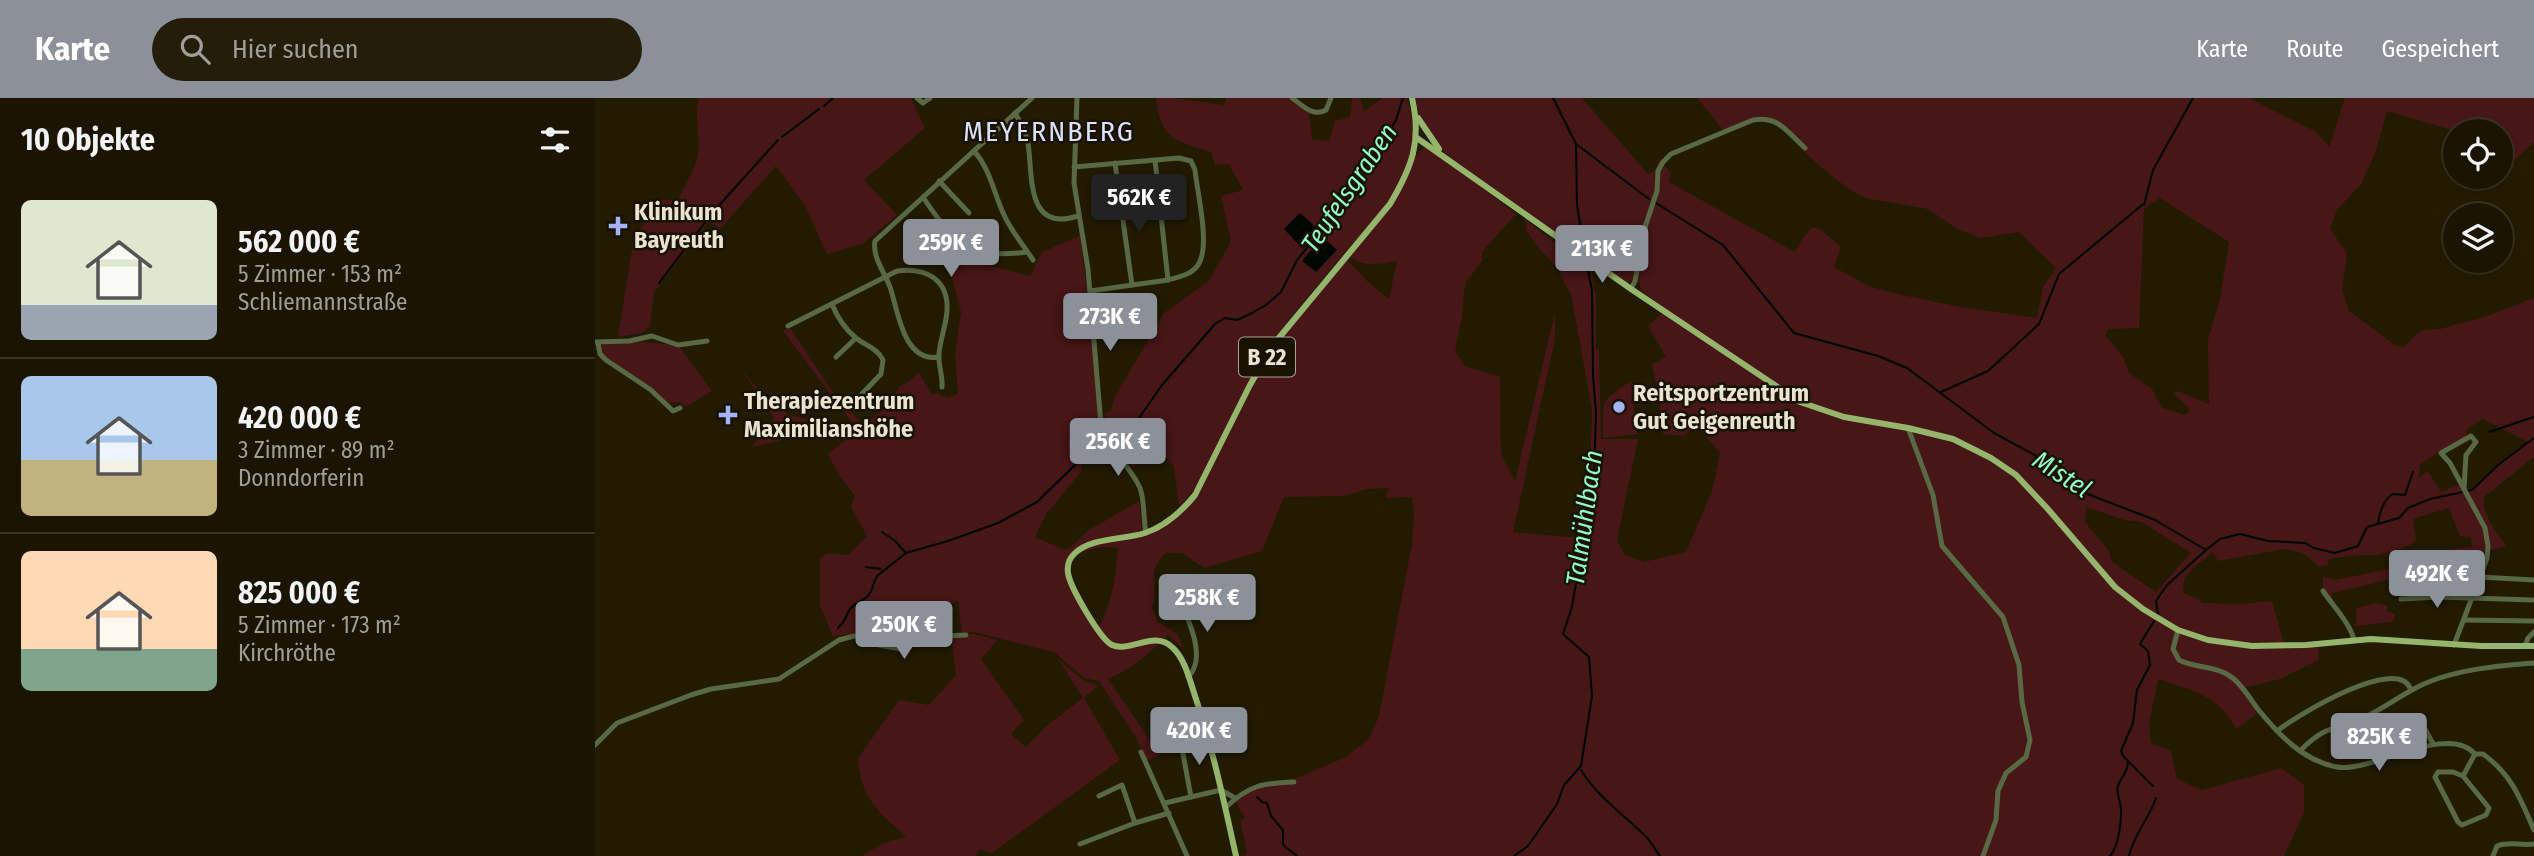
<!DOCTYPE html>
<html lang="de">
<meta charset="utf-8">
<style>
:root{--surface:#1a1400;--page:#231d0a;--text:#f1f3f6;--muted:#9f9e99;--line:#383322;--accent:#8c9099}
body{margin:0;font-family:"Fira Sans Condensed",sans-serif;background:var(--page);color:var(--text);height:100vh;display:flex;flex-direction:column;font-size:26px;white-space:nowrap}
*{box-sizing:border-box;margin:0}
p{font-size:23px;color:var(--muted)}
.icon{flex:none;width:38px;height:38px;fill:none;stroke:currentColor;stroke-width:2;stroke-linecap:round;stroke-linejoin:round}
.map{position:relative;flex:1;overflow:hidden}
.details{display:flex;flex-direction:column;background:var(--surface);width:595px}
.details>*{flex:none}
.fabs{position:absolute;left:1848px;top:21px;display:grid;gap:14px}
.fabs a{display:grid;place-items:center;width:70px;height:70px;border-radius:50%;background:var(--surface);box-shadow:0 2px 5px #0004,0 0 0 2px var(--line);font-size:35px}
.price{position:absolute;translate:-50% -60px;padding:0 16px;border-radius:7px;background:var(--accent);color:#fff;font-size:23px;line-height:46px;filter:drop-shadow(0 2px 4px #0008)}
.price::after{content:'';position:absolute;left:50%;top:42px;width:21px;height:16px;margin-left:-10px;background:inherit;clip-path:polygon(0 0,100% 0,50% 100%)}
.price.selected{background:#222;color:#fff}
ul{padding:0;list-style:none}
li{display:flex;align-items:center;gap:21px;height:175px;padding:0 21px}
li+li{border-top:2px solid var(--line)}
li span{display:grid;place-items:center;flex:none;width:196px;height:140px;border-radius:10px;color:#555}
li>.icon{margin-inline-start:auto}
span .icon{width:84px;height:84px;fill:#fffc;stroke-width:1}
li b{font-size:30px}
h2{display:flex;justify-content:space-between;align-items:center;height:84px;padding:0 21px;font-size:30px}
header{display:flex;align-items:center;gap:42px;box-sizing:border-box;height:98px;padding:0 35px;background:var(--accent);color:#fff}
header strong{font-size:33px}
nav{display:flex;gap:38px;margin-inline-start:auto;font-size:24px}
.search{width:490px;height:63px;background:var(--page);display:flex;align-items:center;gap:18px;box-sizing:border-box;padding:0 24px;border-radius:38px;color:var(--muted);font-size:26px}
main{display:flex;flex:1;min-height:0}
.map>svg:first-child{display:block}
.green{fill:#471617;fill-rule:evenodd}
.water{fill:#000703}
.lines{fill:none;stroke-linecap:round;stroke-linejoin:round}
.stream{stroke:#000703;stroke-width:2}
.minor{stroke:#596845;stroke-width:5}
.major{stroke:#96b56c;stroke-width:6}
.poi-dot{fill:#a6b1fc;stroke:#1a1200;stroke-width:2.5}
.labels{text-anchor:middle;stroke-width:5;stroke-linejoin:round;paint-order:stroke}
.shield{fill:#1a1200;stroke:#aaa493;stroke-width:2}
.shield-label{font-size:23px;font-weight:bold;fill:#e8e3d2}
.poi-label{font-size:24px;font-weight:bold;fill:#e8e3d2;stroke:#1a1200;text-anchor:start}
.water-label{font-size:26px;font-style:italic;fill:#90fbc8;stroke:#1a1200}
.quarter-label{font-size:28px;letter-spacing:2px;fill:#dbe0fd;stroke:#1a1200}
</style>
<header>
<strong>Karte</strong>
<div class="search"><svg class="icon" aria-label="search" viewBox="0 0 24 24"><circle cx="10" cy="10" r="6"/><path d="M15 15l6 6"/></svg>Hier suchen</div>
<nav><a>Karte</a><a>Route</a><a>Gespeichert</a></nav>
</header>
<main>
<section class="details">
<h2>10 Objekte<svg class="icon" aria-label="filters" viewBox="0 0 24 24"><path d="M4 7h16M4 17h16"/><circle cx="9" cy="7" r="2"/><circle cx="15" cy="17" r="2"/></svg></h2>
<ul>
<li><span style="background:linear-gradient(#dfe7d0 75%,#9aa5b1 0)"><svg class="icon" aria-label="home" viewBox="0 0 24 24"><path d="M3 11l9-7 9 7M6 9v11h12V9"/></svg></span><div><b>562 000 €</b><p>5 Zimmer · 153 m²</p><p>Schliemannstraße</p></div></li>
<li><span style="background:linear-gradient(#a9c7e8 60%,#c2b280 0)"><svg class="icon" aria-label="home" viewBox="0 0 24 24"><path d="M3 11l9-7 9 7M6 9v11h12V9"/></svg></span><div><b>420 000 €</b><p>3 Zimmer · 89 m²</p><p>Donndorferin</p></div></li>
<li><span style="background:linear-gradient(#ffd9b3 70%,#7fa58c 0)"><svg class="icon" aria-label="home" viewBox="0 0 24 24"><path d="M3 11l9-7 9 7M6 9v11h12V9"/></svg></span><div><b>825 000 €</b><p>5 Zimmer · 173 m²</p><p>Kirchröthe</p></div></li>
</ul>
</section>
<div class="map">
<svg width="1939" height="758" viewBox="0 0 1939 758">
<rect width="100%" height="100%" fill="#231b00"/>
<g class="green">
<path d="M104,0h212l14,30 -61,52 33,35 -34,29 -36,10 -23,-50 -28,-38 -57,64 -9,-10 -56,72 -4,34 -8,7 -24,4 16,-100 27,-37h17c6,-13 15,-27 19,-41 5,-21 -4,-41 2,-61z"/>
<path d="M561,0h17l51,7 2,-7h61l22,15 3,26 17,2 6,-20 15,-4 2,-19h8l4,13 19,-13h23c11,22 7,56 -3,78 -16,34 -45,60 -69,89 -20,24 -41,49 -60,75 -19,28 -34,58 -49,89 -13,27 -24,57 -46,77l-5,-39 -22,-28 -10,23 -9,6 -29,-54 7,-4 3,-12 50,-85 45,-32 22,-40 -10,-45 22,-6 -14,-26 -14,1 -4,-13c-35,-11 -51,-13 -55,-54z"/>
<path d="M820,0h167l66,76 7,-3 4,-12 12,14 -2,9 126,70 8,-14 9,-11 9,3 20,17 -7,20 35,19 24,7 62,13 82,12 6,-31 13,-19 -37,-36 -39,6 -24,-10 -28,-19 -63,-11 -19,-11 -25,-20 -20,-18 -2,-7 -26,-23 -7,-2 -13,2 -29,12 -27,-33h552l66,33 14,16 16,-49h189v44l-24,23 -9,-6v-28h-46l-68,-20 -11,40 -15,33 -24,26 -7,18 17,26 -5,35 7,22 47,35 8,1 10,-11 10,-6 16,-1 44,-12 50,-19v159l-50,40c-2,17 12,37 23,49l-67,16 -3,5 -12,4 -93,22 1,11 -10,-17v-11l12,4 59,-12 16,-9h6l25,-8 31,-5 -1,-9 -11,-1 -11,-28 -36,11 3,21 -3,4c-12,4 -27,11 -39,11 -15,0 -31,1 -45,4l-1,6 -10,2c-10,-12 -18,-17 -34,-18l-66,12 -5,-9c-12,11 -36,23 -28,42l14,5 3,4 40,1 30,-3 13,46 33,-2 1,15 -39,19 -36,9 17,23 -25,18c-17,-34 -45,-39 -78,-50l-9,44 2,20 20,8 6,28 25,11 79,-22 23,17v28l-20,43h-1041l4,-3 -7,-33 5,-2 -11,-19 22,-14 41,-7 49,-21 23,-18 10,-23 33,-172 2,-30 -2,-17 -27,1 4,-10 -22,1 -22,7 -61,1 -22,54 -58,17 -22,-15h-16c-22,19 -6,34 -14,55l6,14 19,12 8,16 -17,-15c-19,18 -35,34 -60,44l45,66 8,-30 5,37 -20,9 -9,-22 -38,-58 -15,-3 -30,-26 -80,-20 -12,1 -4,-32 -27,6 8,21 -27,-4 -30,5 -4,13c-19,-11 -24,-8 -45,-6l-13,-30v-48l8,-5 20,2 19,-19 -16,-29 4,-11 -16,-21 -11,-21 30,-24 -75,-99 7,-3 44,66 30,32 25,-22 11,-18 8,-4 11,-10 12,22 6,-1 10,5 11,-4 -3,-40 6,-42 -15,-57 84,21 12,-24 38,-16 13,101 5,76 -1,24 -5,12 -11,14v9l-34,41 -12,24 29,13 6,-2 19,-18 50,-29 3,29 5,6 33,-21 20,-23 57,-114 21,-37 69,-81 23,24 19,15 8,-38c-16,2 -36,8 -48,-6 22,-25 39,-47 56,-75 6,-11 8,-26 20,-32l8,2 83,64 -34,38v9l-17,23 -3,33 -7,34 10,15 35,11 1,77 14,27 40,-168v26l-42,193 66,6 11,-59 2,-69 -21,-117c-7,-8 -9,-18 -14,-25 -11,-14 -33,-31 -32,-49l56,45 9,2 6,32v51h3l2,90h37l-21,101 7,14 20,8 42,-10 26,-61 8,-38 -21,-25 1,-4 -17,12 -20,-2 -4,-36 -7,-34 14,-7 -18,-31 18,-16 -25,-20 -3,-15 -12,9 -132,-93 -49,-38 -23,-31zM1565,100l69,44 -9,57 -12,41 1,64 -31,-13 -4,2 16,17 -5,5 -23,-7 -10,-19 -23,-16 -6,-16 -18,-22 3,-6 31,-1 5,-119zM1888,321l45,23 -31,22 -26,25 -16,-4 -14,7 -13,-21 -9,6 1,-13 46,-28 1,-7zM1491,409l38,13 18,2 49,31 -35,39 -45,-31 -2,-10 -24,-29zM508,449l15,1c-3,30 -5,56 -21,82l-31,-58 7,-19z"/>
<path d="M34,243l49,4 34,46 -27,16 -5,-5 -13,1 -67,-49 -2,-11z"/>
<path d="M146,271l23,27 12,6 13,13 18,4 3,5 -19,5 -12,12 -27,6 22,-29z"/>
<path d="M1036,283l6,53 -34,4c0,-40 -4,-35 28,-57z"/>
<path d="M1779,505l13,2v6l8,3 -1,7 -35,5 -6,-1 4,-3 -1,-14z"/>
<path d="M379,536l23,6 -16,19 43,61 -13,14 15,13 19,-20 38,-29 -25,-39 24,20 16,7 -14,12 36,62 -128,93 -13,-4 -3,7h-115l23,-13 22,-6c-29,-27 -45,-38 -48,-79l41,-58 30,5 27,-30 -5,-38z"/>
</g>
<g class="water">
<path d="M705,115l19,17 -16,19 -19,-20z"/>
<path d="M727,139l15,13 -21,22 -14,-11z"/>
</g>
<g class="lines">
<g class="stream">
<path d="M958,0l23,46 73,55"/>
<path d="M229,8l9,-8"/>
<path d="M187,39l37,-28"/>
<path d="M981,46l1,61 8,49"/>
<path d="M1061,105l67,42 71,88 84,23 29,12 87,65 74,40 17,20 70,27 51,30 14,-11 20,-5 28,7 37,2 9,5 21,5 23,-7 9,-19 32,-9 9,-10 22,-9 42,-9 26,-25 36,-27"/>
<path d="M1549,107l9,-35 40,-72"/>
<path d="M64,185l54,-71 65,-72"/>
<path d="M1346,294l47,-21 51,-47 20,-50 83,-69"/>
<path d="M508,325c11,3 18,10 29,5l30,-43 53,-61 10,-6 12,2 13,-6 16,-9 15,-13 16,-32 22,-27 15,-32 37,-41 25,-40 7,-22"/>
<path d="M1894,334l45,-15"/>
<path d="M1783,425c2,-11 5,-23 15,-29l12,1 8,-23"/>
<path d="M287,434l12,8"/>
<path d="M300,443l11,12"/>
<path d="M271,469l15,2"/>
<path d="M279,485l3,-7 29,-23 42,-12 50,-18 39,-21 39,-38 22,-40"/>
<path d="M1563,517l-2,-14 11,-16 38,-34"/>
<path d="M243,530c9,-8 7,-12 12,-19 9,-10 20,-8 23,-24"/>
<path d="M986,672c17,28 43,44 66,68 5,5 8,12 13,18"/>
<path d="M1558,688l-30,-30 -2,-5 12,-28 4,-33 13,-25 -2,-14 -8,-7 14,-23"/>
<path d="M662,699l5,5 5,1 4,13 12,14v14l3,4"/>
<path d="M693,751l9,7"/>
<path d="M919,758l14,-10 29,-42 7,-19 17,-19 11,-70 -3,-39 -26,-23 9,-27 22,-133 2,-61 -3,-37 -1,-86 -6,-30"/>
<path d="M1515,758c9,-10 13,-40 10,-53 -1,-7 -4,-10 -2,-17 3,-10 10,-13 10,-24"/>
<path d="M1534,758c5,-22 20,-37 27,-58"/>
</g>
<g class="minor">
<path d="M322,0l6,5 7,-5"/>
<path d="M482,0l-3,85 14,86 13,156c7,25 29,40 39,63 5,14 3,30 6,45"/>
<path d="M697,0c11,8 21,19 34,12l5,-12"/>
<path d="M420,15c6,10 11,19 13,30 5,31 -3,90 50,73"/>
<path d="M379,53c17,19 20,44 31,66 7,15 19,29 28,43"/>
<path d="M560,62l13,120"/>
<path d="M520,65l17,122"/>
<path d="M479,69l105,-9 12,3 4,9c2,22 16,77 3,95 -7,10 -19,12 -30,15l-78,11"/>
<path d="M344,83l30,32"/>
<path d="M328,99c11,17 30,44 49,52 16,7 39,5 55,3"/>
<path d="M1036,191l4,-8 11,-57 11,-33 1,-20 5,-9 8,-8 82,-34c25,-5 34,12 52,28"/>
<path d="M237,206c5,13 12,24 24,34 10,8 21,10 27,22l-2,14 -22,23"/>
<path d="M193,228l109,-55c28,-4 52,8 50,40 -1,15 -7,29 -8,43 -1,11 4,22 3,33"/>
<path d="M0,244l34,-1 23,-5 26,9 29,-4"/>
<path d="M3,245l2,11 6,6 45,30 22,21 7,-3"/>
<path d="M241,259l20,-19"/>
<path d="M344,259c-36,6 -41,-47 -49,-70 -5,-14 -18,-30 -15,-46l157,-143"/>
<path d="M1313,330l25,67 9,51 61,71 16,48 3,37 8,38 -4,17 -20,16 -8,18 -2,29 -13,36"/>
<path d="M1885,479l54,3"/>
<path d="M579,489c9,22 36,69 14,90"/>
<path d="M1728,493c10,15 27,32 31,49"/>
<path d="M1806,501l38,-2 93,3"/>
<path d="M1869,522l69,1"/>
<path d="M1583,532l-5,19 6,11c18,9 39,5 55,19 9,8 16,19 23,29 21,26 46,53 80,59 35,6 111,-45 138,-13h8c29,21 37,44 51,76"/>
<path d="M1859,547l33,-87 1,-12 -3,-18 -35,-65 -9,-10 30,-17 5,6 -10,13 -2,33"/>
<path d="M1930,548l3,-8 6,-6"/>
<path d="M1828,627l10,19"/>
<path d="M1682,633c19,-15 122,-78 134,-41"/>
<path d="M586,645l10,54"/>
<path d="M0,647l22,-22 74,-28 20,-6 68,-10 60,-39 15,-4h9l16,9 22,4 2,-13 7,-6 33,6 23,-1"/>
<path d="M1705,653c25,-26 35,-21 65,-34 17,-8 32,-19 47,-27 35,-20 83,-24 122,-27"/>
<path d="M546,654l46,104"/>
<path d="M1868,678l26,32 -3,7 -24,10 -4,-3 -23,-45 3,-5h15l10,4 12,-22"/>
<path d="M504,698l23,-11 13,38"/>
<path d="M570,705l56,-13 14,8"/>
<path d="M630,710c24,-23 38,-25 69,-26"/>
<path d="M485,746l55,-21 34,-10"/>
<path d="M1898,758l4,-10c13,-5 24,0 37,-2"/>
</g>
<g class="major">
<path d="M823,20l21,31"/>
<path d="M822,40l214,151 169,113 44,15 64,11 45,11 38,19 25,17 31,33 68,79 28,22 35,21 30,10 44,6 54,-1 65,-6 110,7h53"/>
<path d="M641,758c-12,-54 -23,-107 -41,-160 -5,-15 -10,-37 -22,-48 -18,-19 -42,5 -61,-3 -12,-6 -42,-58 -44,-72 -1,-7 1,-14 6,-19 17,-17 50,-14 71,-21 21,-7 37,-22 50,-38l55,-110 23,-40 117,-141c22,-37 32,-63 22,-106"/>
</g>
</g>
<g class="poi-dot">
<path d="M19.5 117.5h7v7h7v7h-7v7h-7v-7h-7v-7h7z"/>
<circle cx="1024" cy="309" r="7"/>
<path d="M129.5 306.5h7v7h7v7h-7v7h-7v-7h-7v-7h7z"/>
</g>
<g class="labels">
<rect class="shield" x="644" y="239.5" width="56" height="39" rx="5"/>
<g class="shield-label">
<text x="672" y="267">B 22</text>
</g>
<g class="poi-label">
<text x="39" y="122">Klinikum<tspan x="39" dy="28">Bayreuth</tspan></text>
<text x="1038" y="303">Reitsportzentrum<tspan x="1038" dy="28">Gut Geigenreuth</tspan></text>
<text x="149" y="311">Therapiezentrum<tspan x="149" dy="28">Maximilianshöhe</tspan></text>
</g>
<g class="water-label">
<text transform="translate(754 90) rotate(-56)" y="9">Teufelsgraben</text>
<text transform="translate(1467 376) rotate(33)" y="9">Mistel</text>
<text transform="translate(989 420) rotate(-82)" y="9">Talmühlbach</text>
</g>
<g class="quarter-label">
<text x="454" y="43">MEYERNBERG</text>
</g>
</g>
</svg>
<div class="fabs">
<a><svg class="icon" aria-label="locate" viewBox="0 0 24 24"><circle cx="12" cy="12" r="6"/><path d="M12 2v4M12 18v4M2 12h4M18 12h4"/></svg></a>
<a><svg class="icon" aria-label="layers" viewBox="0 0 24 24"><path d="M12 4l9 5-9 5-9-5zM3 14l9 5 9-5"/></svg></a>
</div>
<b class="price selected" style="left:544px;top:136px">562K €</b>
<b class="price" style="left:356px;top:181px">259K €</b>
<b class="price" style="left:1007px;top:187px">213K €</b>
<b class="price" style="left:515px;top:255px">273K €</b>
<b class="price" style="left:523px;top:380px">256K €</b>
<b class="price" style="left:1842px;top:512px">492K €</b>
<b class="price" style="left:612px;top:536px">258K €</b>
<b class="price" style="left:309px;top:563px">250K €</b>
<b class="price" style="left:604px;top:669px">420K €</b>
<b class="price" style="left:1784px;top:675px">825K €</b>
</div>
</main>
